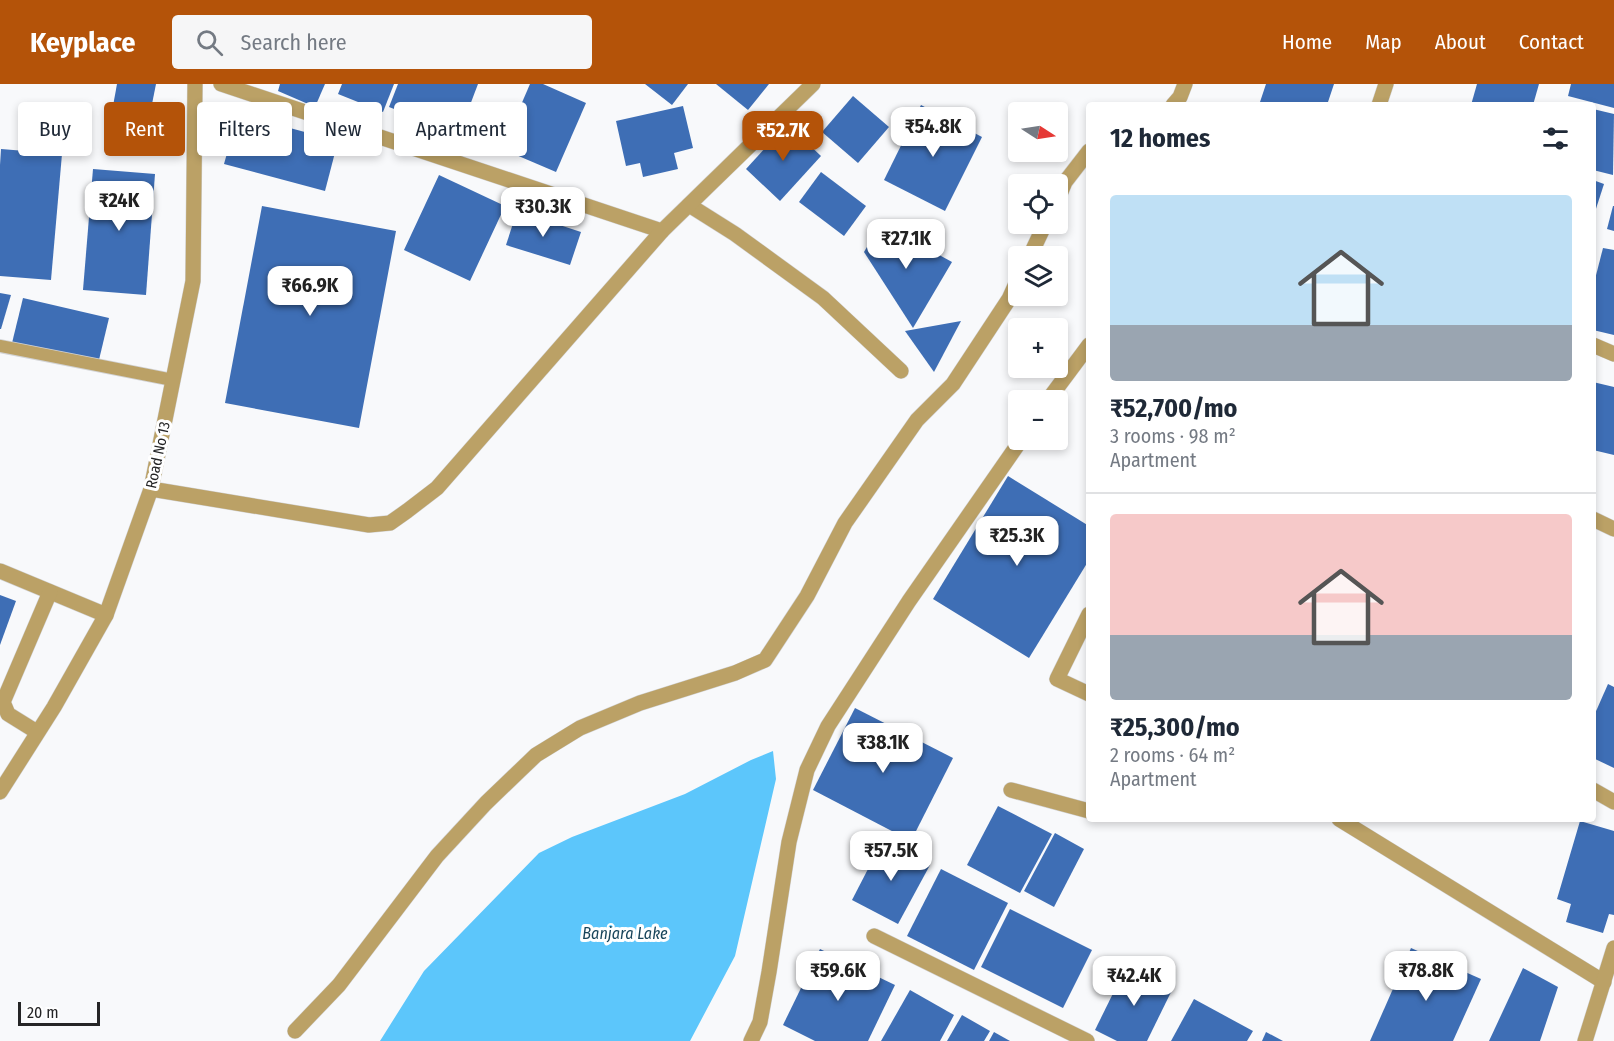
<!DOCTYPE html>
<meta charset="utf-8">
<style>
:root{--surface:#fff;--page:#f6f6f7;--text:#1f2937;--muted:#747a83;--line:#e0e1e3;--accent:#b45309}
body{margin:0;font-family:"Fira Sans Condensed",sans-serif;background:var(--page);color:var(--text);height:100vh;display:flex;flex-direction:column;font-size:22px;white-space:nowrap}
*{box-sizing:border-box;margin:0}
p{font-size:20px;color:var(--muted)}
.icon{flex:none;width:33px;height:33px;fill:none;stroke:currentColor;stroke-width:2;stroke-linecap:round;stroke-linejoin:round}
.map{position:relative;flex:1;overflow:hidden}
.details{position:absolute;left:1086px;top:18px;width:510px;height:720px;display:flex;flex-direction:column;background:var(--surface);border-radius:6px;box-shadow:0 3px 9px #0003}
.details>*{flex:none}
.hud{position:absolute;left:18px;top:18px;width:570px;height:54px;display:flex;gap:12px}
.needle{width:39px;rotate:102deg}
.tools{position:absolute;left:1008px;top:18px;display:grid;gap:12px}
.tools a{display:grid;place-items:center;width:60px;height:60px;border-radius:6px;background:var(--surface);box-shadow:0 3px 9px #0003;font-size:30px}
.scale{position:absolute;left:18px;bottom:15px;width:82px;box-sizing:border-box;padding-left:6px;border:3px solid #252526;border-top:0;font-size:16px;line-height:21px;white-space:nowrap;color:#252526;-webkit-text-stroke:4px #fff;paint-order:stroke}
.price{position:absolute;translate:-50% -51px;padding:0 14px;border-radius:12px;background:#fff;color:#222;font-size:20px;line-height:39px;filter:drop-shadow(0 2px 3px #0008)}
.price::after{content:'';position:absolute;left:50%;top:36px;width:18px;height:14px;margin-left:-9px;background:inherit;clip-path:polygon(0 0,100% 0,50% 100%)}
.price.on{background:var(--accent);color:#fff}
ul{padding:0;list-style:none}
li{display:grid;align-content:center;gap:12px;height:318px;padding:0 24px}
li+li{border-top:2px solid var(--line)}
li span{display:grid;place-items:center;height:186px;border-radius:6px;color:#555}
li>.icon{margin-inline-start:auto}
span .icon{width:108px;height:108px;fill:#fffc;stroke-width:1}
li b{font-size:26px}
h2{display:flex;justify-content:space-between;align-items:center;height:72px;padding:0 24px;font-size:26px}
.chip{padding:0 21px;border-radius:6px;background:var(--surface);box-shadow:0 3px 9px #0003;font-size:21px;line-height:54px}
.chip.on{background:var(--accent);color:#fff}
header{display:flex;align-items:center;gap:36px;box-sizing:border-box;height:84px;padding:0 30px;background:var(--accent);color:#fff}
header strong{font-size:28px}
nav{display:flex;gap:33px;margin-inline-start:auto;font-size:21px}
.search{width:420px;height:54px;background:var(--page);display:flex;align-items:center;gap:15px;box-sizing:border-box;padding:0 21px;border-radius:6px;color:var(--muted);font-size:22px}
.map>svg:first-child{display:block}
.water{fill:#5cc6fb}
.building{fill:#3e6eb5}
.lines{fill:none;stroke-linecap:round;stroke-linejoin:round}
.service-casing{stroke:#d2d3d5;stroke-width:14}
.minor-casing{stroke:#d2d3d5;stroke-width:16}
.tertiary-casing{stroke:#d2d3d5;stroke-width:16}
.service{stroke:#bba166;stroke-width:12}
.minor{stroke:#bba166;stroke-width:15}
.tertiary{stroke:#bba166;stroke-width:15}
.labels{text-anchor:middle;stroke-width:6;stroke-linejoin:round;paint-order:stroke}
.street-label{font-size:15px;fill:#252526;stroke:#fff}
.water-label{font-size:16px;font-style:italic;fill:#18455b;stroke:#fff}
</style>
<header>
<strong>Keyplace</strong>
<div class="search"><svg class="icon" aria-label="search" viewBox="0 0 24 24"><circle cx="10" cy="10" r="6"/><path d="M15 15l6 6"/></svg>Search here</div>
<nav><a>Home</a><a>Map</a><a>About</a><a>Contact</a></nav>
</header>
<div class="map">
<svg width="1614" height="957" viewBox="0 0 1614 957">
<rect width="100%" height="100%" fill="#f8f9fb"/>
<path class="water" d="M773,667l3,28 -41,177 -45,85h-310l44,-70 115,-118 33,-16 113,-43 66,-34z"/>
<g class="building">
<path d="M117,0h39l-8,40 -37,-7z"/>
<path d="M280,0h45l-10,23 -37,-16z"/>
<path d="M342,0h52l-11,28 -45,-18z"/>
<path d="M398,0h80l-19,50 -70,-27z"/>
<path d="M530,0h13l43,19 -30,69 -54,-23z"/>
<path d="M645,0h43l-16,21z"/>
<path d="M716,0h53l-21,26z"/>
<path d="M1266,0h68l-7,21h-68z"/>
<path d="M1477,0h62l-6,21h-62z"/>
<path d="M1571,0h43v24l-46,-12z"/>
<path d="M853,12l36,31 -31,36 -36,-31z"/>
<path d="M921,21l61,32 -37,74 -61,-31z"/>
<path d="M683,22l10,42 -19,5 4,16 -35,8 -3,-14 -14,3 -10,-45z"/>
<path d="M1593,25l21,5 -1,61 -20,-5z"/>
<path d="M238,30l100,27 -13,50 -101,-27z"/>
<path d="M787,40l34,32 -41,45 -34,-32z"/>
<path d="M1,65l61,5 -11,126 -51,-4v-111z"/>
<path d="M93,85l62,5 -9,121 -63,-5z"/>
<path d="M821,88l45,34 -22,30 -45,-34z"/>
<path d="M439,91l66,31 -35,75 -66,-31z"/>
<path d="M1593,96l11,4 -11,34z"/>
<path d="M262,122l134,25 -37,197 -134,-25z"/>
<path d="M1613,122h1v25l-7,-2z"/>
<path d="M517,127l64,21 -11,33 -64,-20z"/>
<path d="M881,139l71,39 -39,66 -49,-76z"/>
<path d="M1603,164l11,2v85l-21,-5v-43z"/>
<path d="M0,209l11,2 -10,34h-1z"/>
<path d="M23,214l86,20 -11,46 -86,-21z"/>
<path d="M961,237l-27,51 -29,-41z"/>
<path d="M1593,298l21,5v68l-21,-5z"/>
<path d="M1008,392l81,50v34l-60,98 -96,-59z"/>
<path d="M0,511l16,6 -16,44z"/>
<path d="M1608,600l6,3v81l-21,-10v-40z"/>
<path d="M855,624l98,50 -42,83 -98,-51z"/>
<path d="M998,722l54,28 -32,59 -53,-28z"/>
<path d="M1580,737l34,10v84l-5,-1 -6,19 -37,-11 5,-18 -14,-5z"/>
<path d="M1055,749l29,16 -30,58 -30,-16z"/>
<path d="M883,756l47,25 -32,59 -46,-24z"/>
<path d="M941,785l67,34 -34,67 -67,-34z"/>
<path d="M1010,825l82,41 -29,58 -82,-41z"/>
<path d="M1411,864l70,31 -28,62h-83z"/>
<path d="M820,865l75,36 -27,56h-53l-32,-16z"/>
<path d="M1127,881l46,23 -26,53h-30l-22,-11z"/>
<path d="M1523,884l35,19 -18,54h-51z"/>
<path d="M910,906l44,25 -14,26h-59z"/>
<path d="M1194,915l59,32 -6,10h-76z"/>
<path d="M962,931l28,16 -6,10h-37z"/>
<path d="M994,948l16,9h-21z"/>
<path d="M1266,948l17,9h-21z"/>
</g>
<g class="lines">
<g class="service-casing">
<path id="service" d="M0,262l173,34"/>
</g>
<g class="minor-casing">
<g id="minor">
<path d="M221,0l441,147"/>
<path d="M1173,21l7,-8 5,-13"/>
<path d="M1379,21l7,-21"/>
<path d="M1058,115l7,-17 24,-31"/>
<path d="M689,121l46,29 88,64 78,73"/>
<path d="M1030,172l15,-32"/>
<path d="M1593,261l21,9"/>
<path d="M1048,316l41,-55"/>
<path d="M151,405l218,36 21,-2 17,-12 30,-23 225,-257 151,-147"/>
<path d="M1593,435l21,10"/>
<path d="M0,487l106,44"/>
<path d="M1089,530l-32,65 32,15"/>
<path d="M37,648l-29,-18 -5,-12 47,-110"/>
<path d="M1011,706l78,21"/>
<path d="M1593,706l21,12"/>
<path d="M1339,735l265,163"/>
<path d="M874,852l213,105"/>
<path d="M295,947l44,-46 98,-129 49,-53 50,-48 44,-27 60,-25 95,-30 30,-13 42,-64 38,-73 72,-103 36,-36 56,-85 9,-20"/>
<path d="M751,957l9,-19 9,-50 20,-130 18,-72 21,-44 81,-125 112,-161"/>
<path d="M1585,957l29,-93"/>
</g>
</g>
<g class="tertiary-casing">
<path id="tertiary" d="M0,708l54,-85 52,-92 45,-126 42,-208 2,-197"/>
</g>
<use href="#service" class="service"/>
<use href="#minor" class="minor"/>
<use href="#tertiary" class="tertiary"/>
</g>
<g class="labels">
<g class="street-label">
<text transform="translate(158 371) rotate(-78)" y="5">Road No 13</text>
</g>
<g class="water-label">
<text x="625" y="855">Banjara Lake</text>
</g>
</g>
</svg>
<div class="tools">
<a><svg class="needle" viewBox="-14 -14 28 28"><path d="M0-13l5 13h-10z" fill="#e53935"/><path d="M0 13l5-13h-10z" fill="#747a83"/></svg></a>
<a><svg class="icon" aria-label="locate" viewBox="0 0 24 24"><circle cx="12" cy="12" r="6"/><path d="M12 2v4M12 18v4M2 12h4M18 12h4"/></svg></a>
<a><svg class="icon" aria-label="layers" viewBox="0 0 24 24"><path d="M12 4l9 5-9 5-9-5zM3 14l9 5 9-5"/></svg></a>
<a>+</a>
<a>−</a>
</div>
<div class="scale">20 m</div>
<b class="price" style="left:933px;top:74px">₹54.8K</b>
<b class="price on" style="left:783px;top:78px">₹52.7K</b>
<b class="price" style="left:119px;top:148px">₹24K</b>
<b class="price" style="left:543px;top:154px">₹30.3K</b>
<b class="price" style="left:906px;top:186px">₹27.1K</b>
<b class="price" style="left:310px;top:233px">₹66.9K</b>
<b class="price" style="left:1017px;top:483px">₹25.3K</b>
<b class="price" style="left:883px;top:690px">₹38.1K</b>
<b class="price" style="left:891px;top:798px">₹57.5K</b>
<b class="price" style="left:838px;top:918px">₹59.6K</b>
<b class="price" style="left:1426px;top:918px">₹78.8K</b>
<b class="price" style="left:1134px;top:923px">₹42.4K</b>
<div class="hud">
<a class="chip">Buy</a>
<a class="chip on">Rent</a>
<a class="chip">Filters</a>
<a class="chip">New</a>
<a class="chip">Apartment</a>
</div>
<section class="details">
<h2>12 homes<svg class="icon" aria-label="filters" viewBox="0 0 24 24"><path d="M4 7h16M4 17h16"/><circle cx="9" cy="7" r="2"/><circle cx="15" cy="17" r="2"/></svg></h2>
<ul>
<li><span style="background:linear-gradient(#bfe0f5 70%,#9aa5b1 0)"><svg class="icon" aria-label="home" viewBox="0 0 24 24"><path d="M3 11l9-7 9 7M6 9v11h12V9"/></svg></span><div><b>₹52,700/mo</b><p>3 rooms · 98 m²</p><p>Apartment</p></div></li>
<li><span style="background:linear-gradient(#f6c9c9 65%,#9aa5b1 0)"><svg class="icon" aria-label="home" viewBox="0 0 24 24"><path d="M3 11l9-7 9 7M6 9v11h12V9"/></svg></span><div><b>₹25,300/mo</b><p>2 rooms · 64 m²</p><p>Apartment</p></div></li>
</ul>
</section>
</div>
